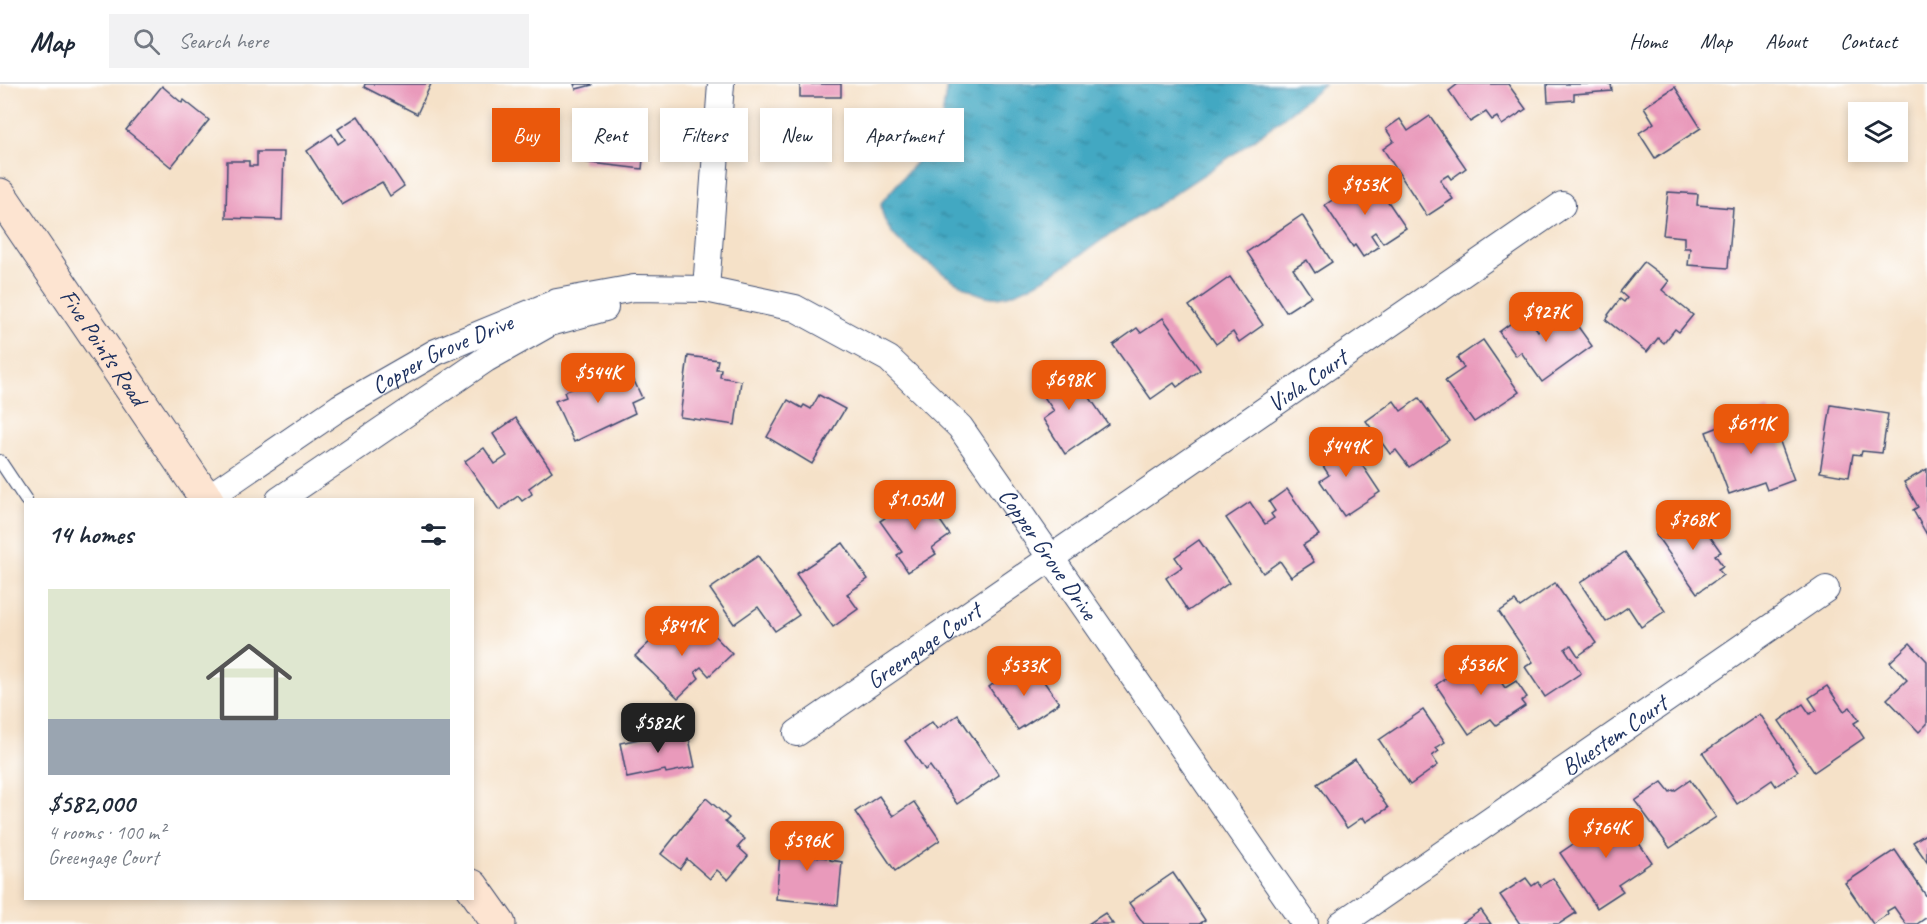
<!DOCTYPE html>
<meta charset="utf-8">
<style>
:root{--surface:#fff;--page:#f2f2f3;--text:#1f2937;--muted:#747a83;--line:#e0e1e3;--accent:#ea580c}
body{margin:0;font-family:Caveat,sans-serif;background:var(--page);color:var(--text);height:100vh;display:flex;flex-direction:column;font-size:22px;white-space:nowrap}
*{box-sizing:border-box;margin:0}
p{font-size:20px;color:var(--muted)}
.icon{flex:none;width:33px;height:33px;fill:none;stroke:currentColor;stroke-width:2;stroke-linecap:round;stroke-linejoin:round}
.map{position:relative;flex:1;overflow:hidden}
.sheet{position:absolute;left:24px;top:414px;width:450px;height:402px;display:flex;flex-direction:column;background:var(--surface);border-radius:0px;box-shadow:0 3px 9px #0003}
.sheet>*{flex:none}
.banner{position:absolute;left:492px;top:24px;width:570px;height:54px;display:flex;gap:12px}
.controls{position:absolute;left:1848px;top:18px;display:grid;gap:12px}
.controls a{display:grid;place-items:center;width:60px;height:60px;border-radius:0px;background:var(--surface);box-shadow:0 3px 9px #0003;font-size:30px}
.price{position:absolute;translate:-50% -51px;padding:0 14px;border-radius:12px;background:var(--accent);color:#fff;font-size:20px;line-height:39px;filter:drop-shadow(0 2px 3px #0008)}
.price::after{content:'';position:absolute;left:50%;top:36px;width:18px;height:14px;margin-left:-9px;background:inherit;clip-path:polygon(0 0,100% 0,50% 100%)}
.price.on{background:#222;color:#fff}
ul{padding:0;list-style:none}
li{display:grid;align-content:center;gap:12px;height:318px;padding:0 24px}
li+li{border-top:2px solid var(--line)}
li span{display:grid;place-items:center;height:186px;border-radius:0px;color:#555}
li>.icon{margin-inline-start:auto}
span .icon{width:108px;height:108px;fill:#fffc;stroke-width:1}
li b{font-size:26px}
h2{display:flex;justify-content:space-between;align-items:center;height:72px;padding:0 24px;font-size:26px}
.pill{padding:0 21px;border-radius:0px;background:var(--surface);box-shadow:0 3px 9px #0003;font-size:21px;line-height:54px}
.pill.on{background:var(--accent);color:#fff}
header{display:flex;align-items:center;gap:36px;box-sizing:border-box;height:84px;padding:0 30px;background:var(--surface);border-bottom:2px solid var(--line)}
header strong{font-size:28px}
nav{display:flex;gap:33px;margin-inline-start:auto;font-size:21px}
.search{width:420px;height:54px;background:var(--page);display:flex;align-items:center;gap:15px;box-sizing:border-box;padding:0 21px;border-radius:0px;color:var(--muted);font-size:22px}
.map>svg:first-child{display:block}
.water{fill:url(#water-ripples);stroke:#2e6c90;stroke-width:1.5}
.building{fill:#e99abb}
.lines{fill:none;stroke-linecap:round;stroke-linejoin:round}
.lane-casing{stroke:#3c4a6e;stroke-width:14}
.street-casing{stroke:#3c4a6e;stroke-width:28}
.secondary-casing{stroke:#3c4a6e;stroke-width:35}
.lane{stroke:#fff;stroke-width:12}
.street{stroke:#fff;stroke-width:26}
.secondary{stroke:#fde4d1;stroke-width:33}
.labels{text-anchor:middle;stroke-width:6;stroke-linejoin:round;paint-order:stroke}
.street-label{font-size:24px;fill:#1b2f5e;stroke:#fff}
</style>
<header>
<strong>Map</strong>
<div class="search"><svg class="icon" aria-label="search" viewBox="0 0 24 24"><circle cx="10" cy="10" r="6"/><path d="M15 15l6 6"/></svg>Search here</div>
<nav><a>Home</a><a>Map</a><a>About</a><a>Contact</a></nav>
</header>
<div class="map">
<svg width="1927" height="840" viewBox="0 0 1927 840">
<defs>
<pattern id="water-ripples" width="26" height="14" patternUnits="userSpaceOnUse" patternTransform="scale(1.5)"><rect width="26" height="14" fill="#42a8c2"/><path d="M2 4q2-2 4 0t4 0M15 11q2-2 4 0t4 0" fill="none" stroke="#3689a1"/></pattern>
</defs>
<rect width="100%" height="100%" fill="#fff"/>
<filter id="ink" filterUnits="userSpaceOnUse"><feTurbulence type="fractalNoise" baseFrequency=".0167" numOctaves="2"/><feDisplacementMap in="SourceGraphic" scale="12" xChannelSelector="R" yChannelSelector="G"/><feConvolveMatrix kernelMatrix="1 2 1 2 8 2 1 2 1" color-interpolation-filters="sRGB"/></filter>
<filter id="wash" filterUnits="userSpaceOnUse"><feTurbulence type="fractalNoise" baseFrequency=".008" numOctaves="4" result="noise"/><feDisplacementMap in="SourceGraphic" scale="24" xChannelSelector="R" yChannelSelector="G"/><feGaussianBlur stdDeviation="1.35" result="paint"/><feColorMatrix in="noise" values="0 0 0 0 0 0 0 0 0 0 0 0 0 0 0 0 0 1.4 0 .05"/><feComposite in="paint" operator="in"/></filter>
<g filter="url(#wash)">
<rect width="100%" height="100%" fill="#f5e1c8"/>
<path class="water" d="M947,0h377c-67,59 -144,106 -219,154 -25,17 -77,56 -107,59 -24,2 -56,-25 -76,-38 -19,-13 -41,-31 -41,-56l43,-50 18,-34z"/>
<g id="blocks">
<g class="building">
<path d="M365,0h66l-14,30 -53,-27z"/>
<path d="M574,0h17l1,1 -16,4z"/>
<rect x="800" y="0" width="41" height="13"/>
<path d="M1458,0h50l18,25 -24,16 -5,-8 -5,3 -6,-8 -16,10 -21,-31z"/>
<path d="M1547,0h64l1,7 -38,3v6l-26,2z"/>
<path d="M162,2l20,17 2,-3 25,20 -38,47 -45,-37z"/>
<path d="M1675,3l26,41 -46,30 -16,-25 15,-10 -10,-16z"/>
<path d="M587,31l42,3 -2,19 18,1 -3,31 -59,-7z"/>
<path d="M358,32l46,70 -14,10 -8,-14 -40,23 -35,-54 25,-17 6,10 7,-5 -7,-10z"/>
<path d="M1430,32l36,52 -15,11 -3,-4 -8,5 13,19 -26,17 -44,-67 11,-8 -8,-12 14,-10 8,12z"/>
<path d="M257,68h27l-2,68 -56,-2 1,-57h22v5h8z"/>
<path d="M1370,91l36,53 -23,15 -8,-11 -4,3 8,12 -16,10 -8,-12 -2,2 -28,-42z"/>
<path d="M1668,108l30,2 -1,11 36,3 -5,60 -40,-3 2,-17h-6v-11l-21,-2z"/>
<path d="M1302,131l30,47 -17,11 -8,-13 -14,9 18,27 -25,16 -39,-60z"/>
<path d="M1644,178l25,19 -7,9 31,25 -14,17 -4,-3 -11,14 -6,-5 -11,14 -41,-32 3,-4 -1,-1 12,-16 4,3 3,-4 -7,-6z"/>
<path d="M1230,193l33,48 -24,17 -6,-10 -17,12 -27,-38z"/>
<path d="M1566,226l26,36 -50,36 -21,-30 -5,4 -17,-24 26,-19 13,18z"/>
<path d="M1163,234l37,52 -23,17 -3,-4 -23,16 -38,-54 24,-17 4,5z"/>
<path d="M1483,256l36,52 -45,30 -29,-41 19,-13 -7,-10z"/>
<path d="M688,272l30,4 -2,9h5l-1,8 21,4 -6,44 -55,-8z"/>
<path d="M1061,282l18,27 5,-4 24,35 -43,30 -22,-35 11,-8 -19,-27z"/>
<path d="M615,287l2,6 13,-5 12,26 -11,5 4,10 -61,29 -19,-41 11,-4 -2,-5z"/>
<path d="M819,311l26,14 -33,55 -45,-27 21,-37 14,8 2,-3 7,4z"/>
<path d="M1419,314l30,42 -40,27 -13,-17 -6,4 -24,-33 28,-20 7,10z"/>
<path d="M1831,321l57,9 -6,39 -20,-2 -1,4 -8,-1 -4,23 -29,-5z"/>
<path d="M1768,325l26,71 -27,10 -3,-8 -35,12 -23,-62 13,-5 2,4 36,-13 -2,-4z"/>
<path d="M516,334l36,53 -23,17 3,6 -10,7 -4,-5 -19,14 -34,-49 19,-13 11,16 12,-8 -14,-22z"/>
<path d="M1344,354l36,54 -36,24 -24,-35 9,-6 -12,-18z"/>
<path d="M1927,385v66l-14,-25 5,-3 -14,-25z"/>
<path d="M1287,405l32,46 -16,10 11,17 -23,15 -11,-16 -17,12 -37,-55 24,-16 15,22 9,-6 -3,-4 4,-3 -6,-9z"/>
<path d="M921,409l29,42 -18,13 4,6 -28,18 -11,-17 5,-3 -22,-31 11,-7 -2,-8 7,-4 7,4z"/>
<path d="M1692,427l29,41 -6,3 8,11 -5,3 5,6 -26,18 -41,-58z"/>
<path d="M1199,456l30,43 -41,28 -22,-33 16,-11 -7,-10z"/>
<path d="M843,459l25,36 -21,15 11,15 -25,18 -37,-53z"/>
<path d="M1625,468l40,59 -24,16 -13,-20 -22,15 -26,-39z"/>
<path d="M758,472l41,59 -24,16 -17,-24 -24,17 -24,-35z"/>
<path d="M1555,499l41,60 -18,13 -7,-11 -6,4 16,24 -36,24 -20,-30 8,-5 -34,-50 16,-11 5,6z"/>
<path d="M673,536l20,22 14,-14 25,26 -23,22 -8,-9 -6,5 4,6 -21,20 -43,-42z"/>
<path d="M1910,559l17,18v63l-8,8 -32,-33 20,-19 -17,-18z"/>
<path d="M1485,574l20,30 11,-7 11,16 -6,4 4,5 -29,19 -5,-6 -22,15 -33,-49 25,-17 3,4z"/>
<path d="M1035,585l24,34 -41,27 -29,-43 23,-17 7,9z"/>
<path d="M1827,602l17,25 6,-4 9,13 -5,3 10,15 -50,34 -35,-51 24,-17 7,10 7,-4 -8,-12z"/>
<path d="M1423,626l22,32 -9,6 3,3 -7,5 6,9 -28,20 -31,-45z"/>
<path d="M1760,630l38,57 -22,15 -4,-6 -35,24 -34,-51z"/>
<path d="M958,631l41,60 -42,29 -27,-38 -5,4 -20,-29 27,-19 5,7z"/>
<path d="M687,645l8,38 -29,6 -1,-3 -38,8 -7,-35z"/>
<path d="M1355,675l33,49 -22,14 -3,-5 -16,11 -30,-44z"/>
<path d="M1690,696l26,37 -46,31 -35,-47 27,-19 8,10 3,-2 1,1z"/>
<path d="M879,712l14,20 21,-14 26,38 -45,31 -40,-59z"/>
<path d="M706,714l23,20 -4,4 20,17 -7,8 10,9 -20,24 -11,-10 -7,9 -23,-20 -7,10 -19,-15z"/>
<path d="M1618,729l34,49 -34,23 5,6 -26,17 -37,-55 19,-13 -2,-3 27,-19 2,3z"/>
<path d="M782,748l34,4 -3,20 17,2v2l12,2 -4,43 -62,-6z"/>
<path d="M1927,749v29l-14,-20z"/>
<path d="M1895,766l32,47v20l-10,7h-11l-12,-17 -7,4 1,3 -15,10 -28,-41z"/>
<path d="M1173,789l32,47 -6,4h-55l-15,-21z"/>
<path d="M1526,794l6,8 6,-4 3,4 12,-8 23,35 -17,11h-39l-20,-29z"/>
<path d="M1481,826l10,14h-30z"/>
<path d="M1105,829l8,11h-25z"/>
</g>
</g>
</g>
<g filter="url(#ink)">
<use href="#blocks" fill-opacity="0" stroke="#3c4a6e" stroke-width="1.5"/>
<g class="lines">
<g class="lane-casing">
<path id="lane" d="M0,377l26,39"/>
</g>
<g class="street-casing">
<g id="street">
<path d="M706,205l15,-205"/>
<path id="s1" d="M206,415l134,-92 96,-55 121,-50 77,-14 72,1 89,19 94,51 71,68 345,497"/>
<path d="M279,416l207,-141 64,-36 55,-15"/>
<path id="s2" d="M797,649l765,-528"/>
<path id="s3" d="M1341,840l485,-335"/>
</g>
</g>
<g class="secondary-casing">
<g id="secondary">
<path id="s4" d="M0,111l207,305"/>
<path d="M472,802l27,38"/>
</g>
</g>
<use href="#lane" class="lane"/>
<use href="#street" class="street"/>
<use href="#secondary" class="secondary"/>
</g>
</g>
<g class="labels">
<g class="street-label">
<text dy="8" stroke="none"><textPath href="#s4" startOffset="184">Five Points Road</textPath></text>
<text dy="8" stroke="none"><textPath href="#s1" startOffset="278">Copper Grove Drive</textPath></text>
<text dy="8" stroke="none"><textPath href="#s2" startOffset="620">Viola Court</textPath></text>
<text dy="8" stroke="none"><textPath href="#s1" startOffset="1005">Copper Grove Drive</textPath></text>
<text dy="8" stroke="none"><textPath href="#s2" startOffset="154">Greengage Court</textPath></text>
<text dy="8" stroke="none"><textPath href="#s3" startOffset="332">Bluestem Court</textPath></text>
</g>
</g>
</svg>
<div class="controls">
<a><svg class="icon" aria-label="layers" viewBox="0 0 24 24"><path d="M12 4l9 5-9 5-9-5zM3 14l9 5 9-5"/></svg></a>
</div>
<b class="price" style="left:1365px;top:132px">$953K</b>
<b class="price" style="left:1546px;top:259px">$927K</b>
<b class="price" style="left:598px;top:320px">$544K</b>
<b class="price" style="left:1069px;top:327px">$698K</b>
<b class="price" style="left:1751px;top:371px">$611K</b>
<b class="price" style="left:1346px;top:394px">$449K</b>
<b class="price" style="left:915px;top:447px">$1.05M</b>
<b class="price" style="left:1693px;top:467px">$768K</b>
<b class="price" style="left:682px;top:573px">$841K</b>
<b class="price" style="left:1481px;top:612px">$536K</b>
<b class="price" style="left:1024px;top:613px">$533K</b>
<b class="price on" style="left:658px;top:670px">$582K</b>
<b class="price" style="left:1606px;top:775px">$764K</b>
<b class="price" style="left:807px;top:788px">$596K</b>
<div class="banner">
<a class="pill on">Buy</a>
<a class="pill">Rent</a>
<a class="pill">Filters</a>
<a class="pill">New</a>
<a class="pill">Apartment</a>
</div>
<section class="sheet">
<h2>14 homes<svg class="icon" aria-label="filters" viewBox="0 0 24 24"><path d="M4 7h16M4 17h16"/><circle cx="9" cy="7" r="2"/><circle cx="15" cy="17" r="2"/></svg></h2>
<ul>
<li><span style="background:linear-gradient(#dfe7d0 70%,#9aa5b1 0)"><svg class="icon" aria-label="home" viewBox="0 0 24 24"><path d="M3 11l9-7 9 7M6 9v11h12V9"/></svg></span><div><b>$582,000</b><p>4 rooms · 100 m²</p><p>Greengage Court</p></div></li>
</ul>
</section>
</div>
